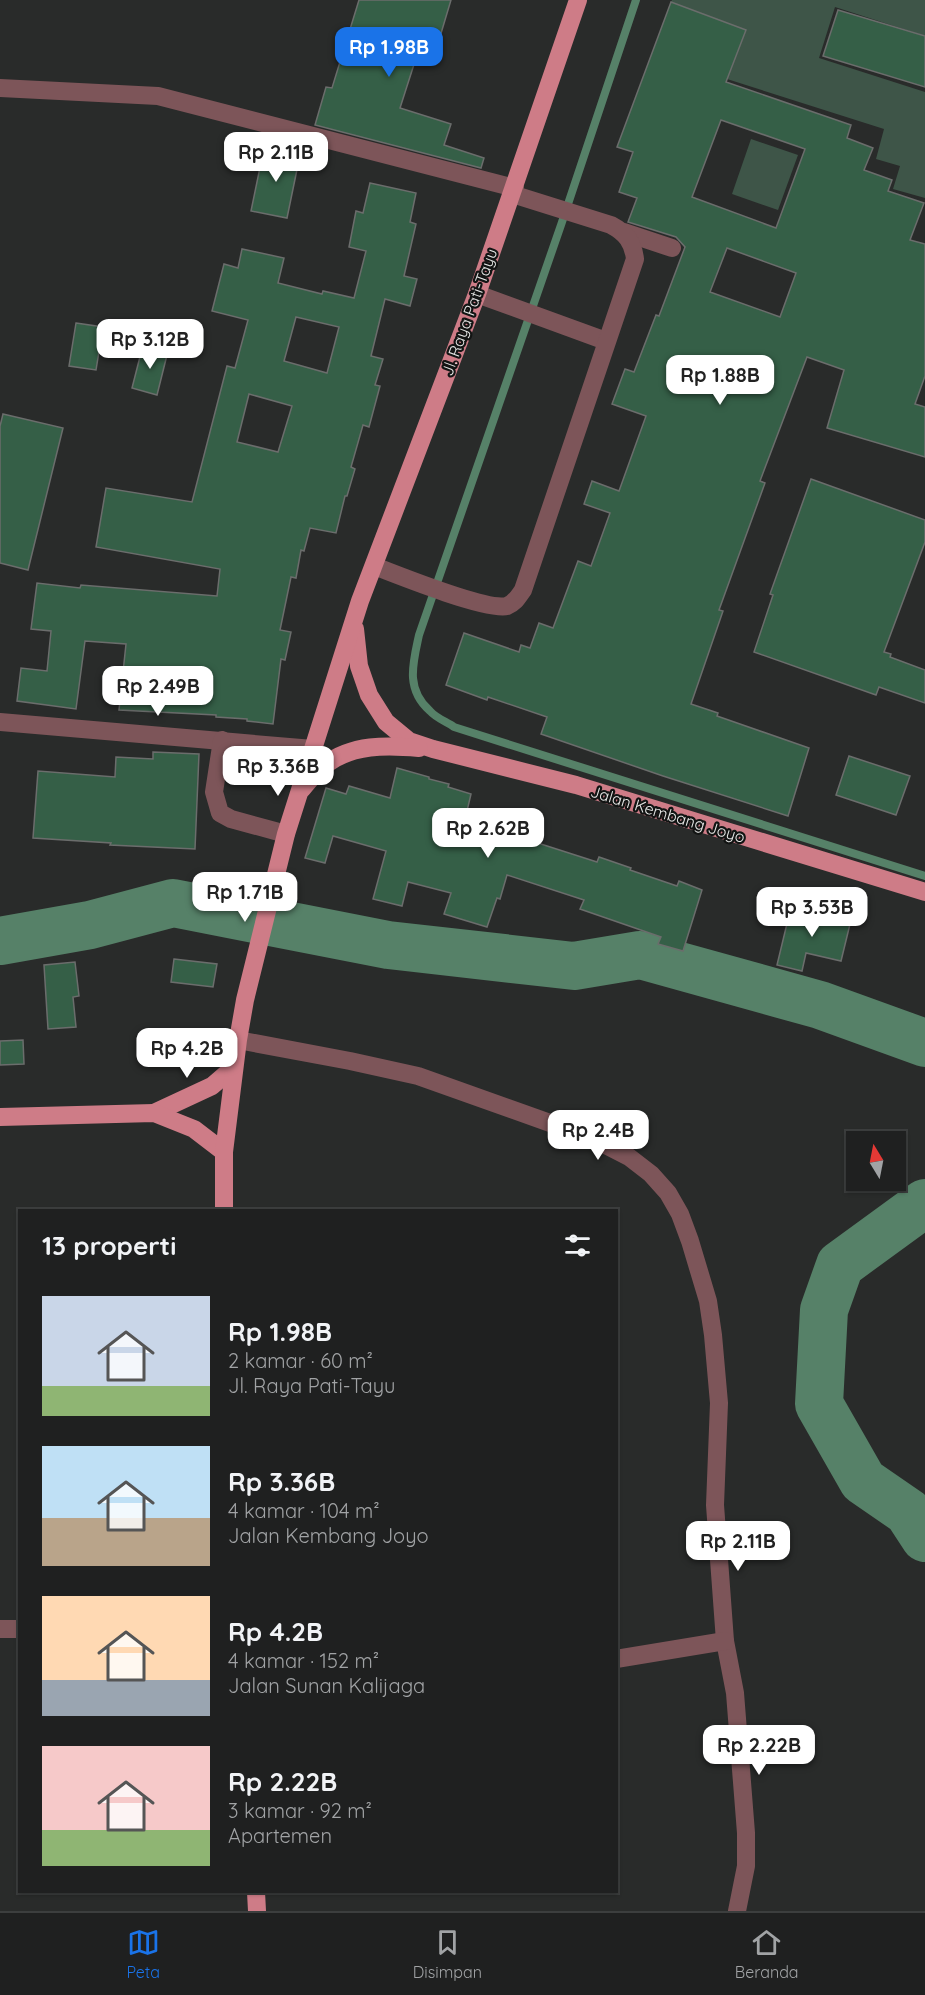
<!DOCTYPE html>
<html lang="id">
<meta charset="utf-8">
<style>
:root{--surface:#1f2020;--page:#2c2d2d;--text:#f1f3f6;--muted:#a1a3a5;--line:#3c3e3e;--accent:#1a73e8}
body{margin:0;font-family:Quicksand,sans-serif;background:var(--page);color:var(--text);height:100vh;display:flex;flex-direction:column;font-size:22px;white-space:nowrap}
*{box-sizing:border-box;margin:0}
p{font-size:20px;color:var(--muted)}
.icon{flex:none;width:33px;height:33px;fill:none;stroke:currentColor;stroke-width:2;stroke-linecap:round;stroke-linejoin:round}
.map{position:relative;flex:1;overflow:hidden}
.side{position:absolute;left:18px;top:1209px;width:600px;height:684px;display:flex;flex-direction:column;background:var(--surface);border-radius:0px;box-shadow:0 2px 4px #0004,0 0 0 2px var(--line)}
.side>*{flex:none}
.needle{width:39px;rotate:350deg}
.buttons{position:absolute;left:846px;top:1131px;display:grid;gap:12px}
.buttons a{display:grid;place-items:center;width:60px;height:60px;border-radius:0px;background:var(--surface);box-shadow:0 2px 4px #0004,0 0 0 2px var(--line);font-size:30px}
.price{position:absolute;translate:-50% -51px;padding:0 14px;border-radius:12px;background:#fff;color:#222;font-size:20px;line-height:39px;filter:drop-shadow(0 2px 3px #0008)}
.price::after{content:'';position:absolute;left:50%;top:36px;width:18px;height:14px;margin-left:-9px;background:inherit;clip-path:polygon(0 0,100% 0,50% 100%)}
.price.on{background:var(--accent);color:#fff}
ul{padding:0;list-style:none}
li{display:flex;align-items:center;gap:18px;height:150px;padding:0 24px}
li span{display:grid;place-items:center;flex:none;width:168px;height:120px;border-radius:0px;color:#555}
li>.icon{margin-inline-start:auto}
span .icon{width:72px;height:72px;fill:#fffc;stroke-width:1}
li b{font-size:26px}
h2{display:flex;justify-content:space-between;align-items:center;height:72px;padding:0 24px;font-size:26px}
.tab-bar{display:flex;justify-content:space-around;align-items:center;height:84px;border-top:2px solid var(--line);background:var(--surface);font-size:16px;color:var(--muted)}
.tab-bar a{display:grid;justify-items:center;gap:3px}
.tab-bar .on{color:var(--accent)}
.map>svg:first-child{display:block}
.green{fill:#3e5548}
.lines{fill:none;stroke-linecap:round;stroke-linejoin:round}
.stream{stroke:#568168;stroke-width:8}
.river{stroke:#568168;stroke-width:48}
.building{fill:#355f47;stroke:#6b6d6c;stroke-width:1.5;fill-rule:evenodd}
.minor{stroke:#7d5559;stroke-width:18}
.major{stroke:#ce7c87;stroke-width:18}
.labels{text-anchor:middle;stroke-width:4.5;stroke-linejoin:round;paint-order:stroke}
.street-label{font-size:16px;fill:#e9eae9;stroke:#121413}
</style>
<div class="map">
<svg width="925" height="1911" viewBox="0 0 925 1911">
<rect width="100%" height="100%" fill="#292b2a"/>
<g class="green">
<path d="M672,0h253v36l-90,-29 -16,51 106,34v106l-32,-9 7,-23 -24,-7 8,-30 -157,-50 19,-49 -75,-28z"/>
<path d="M751,139l47,16 -20,55 -46,-16z"/>
</g>
<g class="lines">
<path class="stream" d="M636,0l-75,225 -142,410c-6,28 -14,54 11,76 6,7 17,11 24,16l471,149"/>
<g class="river">
<path d="M0,941l90,-16 83,-22 215,42 186,21 66,-11 180,50 105,38"/>
<path d="M925,1203l-85,62 -16,45 -5,94 44,77 45,31 17,26"/>
</g>
</g>
<g class="building">
<path d="M359,0h92l-18,60 -16,-5 -17,53 51,16 -7,21 40,13 -3,10 -166,-43 11,-38 6,1z"/>
<path d="M671,2l75,28 -20,52 125,43 -4,13 26,10 -9,22 28,10 -4,11 36,12 -14,37 15,4v132l-10,28 10,3v50l-98,-29 17,-58 -37,-13 -47,124 5,2 -46,127 4,1 -32,93 27,9 -1,3 92,32 -21,68 -125,-40 -122,-42 6,-17 -59,-20 -1,3 -41,-15 18,-52 55,19 2,-7 9,3 9,-25 14,5 25,-67 13,5 19,-53 -26,-9 8,-23 27,10 27,-75 -34,-12 13,-35 9,3 22,-57 3,1 26,-69 -9,-10 -48,-15 9,-24 -18,-6 14,-40 -16,-5zM721,120l84,29 -29,79 -84,-31zM727,248l69,25 -16,44 -70,-25z"/>
<path d="M838,10l87,26v51l-102,-31z"/>
<path d="M264,148l36,7 -13,63 -36,-7z"/>
<path d="M370,183l46,10 -6,29 6,2 -12,52 13,3 -7,27 -25,-7 -14,57 12,3 -8,26 5,1 -11,41 -6,-2 -12,42 4,2 -8,27h-2l-9,37 -26,-5 -6,23 -3,-1 -5,28 -5,-1 -11,53 11,2 -6,28 -4,-1 -8,65 -26,-3v-2l-31,-2v-2l-97,-5 7,-66 -41,-3 -9,68 -59,-8 4,-33 26,3 4,-40 -20,-2 6,-46 43,5 1,-3 136,11 3,-27 -124,-22 10,-59 86,14 35,-136 8,2 13,-48 -36,-9 12,-47 14,4 4,-19 42,9 -6,25 44,11 1,-3 31,7 12,-47 -17,-4 7,-36 7,2zM296,317l43,10 -12,46 -43,-12zM249,394l43,12 -14,46 -41,-10z"/>
<path d="M76,323l27,4 -7,43 -27,-4z"/>
<path d="M143,345l25,6 -11,44 -25,-7z"/>
<path d="M3,414l60,14 -35,142 -28,-7v-137z"/>
<path d="M811,479l114,41v22l-41,110 7,2 -1,3 35,13v33l-46,-16 -3,8 -122,-43 19,-57 -3,-1z"/>
<path d="M153,752l46,2 -4,95 -85,-4 1,-2 -78,-5 5,-67 77,6 1,-20 37,2z"/>
<path d="M849,756l61,20 -14,39 -60,-20z"/>
<path d="M397,768l32,9v2l20,5 -1,3 23,7 -4,17 54,16 -2,10 78,25 2,-5 32,11 -1,2 47,16 2,-5 23,9 -19,61 -25,-7 3,-7 -81,-28 4,-9 -77,-25 -7,24 -3,-1 -10,29 -43,-13 7,-21 -43,-11 -6,24 -29,-7 13,-48 -53,-15 -8,27 -20,-5 21,-70 20,6 3,-8 41,12z"/>
<path d="M791,907l60,13 -10,41 -35,-8 -4,18 -25,-6z"/>
<path d="M174,959l43,5 -4,23 -42,-5z"/>
<path d="M75,962l4,34 -6,1 3,30 -28,2 -4,-64z"/>
<path d="M23,1040l1,24 -24,1v-24z"/>
</g>
<g class="lines">
<g class="minor">
<path d="M0,88l158,8 357,92"/>
<path d="M624,232l48,16"/>
<path d="M477,294l129,47"/>
<path d="M374,566c23,9 113,45 133,40 8,-3 11,-9 16,-16l112,-331c-2,-17 -9,-26 -24,-34l-99,-31"/>
<path d="M0,722l313,27"/>
<path d="M222,740l-8,52 6,21 11,6 55,15"/>
<path d="M238,1040l112,21 68,15 174,62 37,19 22,17 17,19 12,21 10,27 18,60 5,34 6,68 -4,102 10,136 10,52 11,140v33l-9,45"/>
<path d="M0,1629h20"/>
<path d="M616,1659l109,-18"/>
</g>
<g class="major">
<path d="M355,629l4,37 10,29 17,27 23,19 24,8 143,36 349,107"/>
<path d="M302,789c7,-8 14,-18 23,-24 27,-21 62,-20 94,-17"/>
<path d="M154,1113l58,-27 22,-19"/>
<path d="M0,1117l154,-4 40,16 30,23"/>
<path d="M224,1210v-58l14,-112 7,-40 41,-166 74,-233 117,-307 101,-294"/>
<path d="M256,1892l1,19"/>
</g>
</g>
<g class="labels">
<g class="street-label">
<text transform="translate(469 312) rotate(-70)" y="6">Jl. Raya Pati-Tayu</text>
<text transform="translate(668 814) rotate(17)" y="6">Jalan Kembang Joyo</text>
</g>
</g>
</svg>
<div class="buttons">
<a><svg class="needle" viewBox="-14 -14 28 28"><path d="M0-13l5 13h-10z" fill="#e53935"/><path d="M0 13l5-13h-10z" fill="#a1a3a5"/></svg></a>
</div>
<b class="price on" style="left:389px;top:78px">Rp 1.98B</b>
<b class="price" style="left:276px;top:183px">Rp 2.11B</b>
<b class="price" style="left:150px;top:370px">Rp 3.12B</b>
<b class="price" style="left:720px;top:406px">Rp 1.88B</b>
<b class="price" style="left:158px;top:717px">Rp 2.49B</b>
<b class="price" style="left:278px;top:797px">Rp 3.36B</b>
<b class="price" style="left:488px;top:859px">Rp 2.62B</b>
<b class="price" style="left:245px;top:923px">Rp 1.71B</b>
<b class="price" style="left:812px;top:938px">Rp 3.53B</b>
<b class="price" style="left:187px;top:1079px">Rp 4.2B</b>
<b class="price" style="left:598px;top:1161px">Rp 2.4B</b>
<b class="price" style="left:738px;top:1572px">Rp 2.11B</b>
<b class="price" style="left:759px;top:1776px">Rp 2.22B</b>
<section class="side">
<h2>13 properti<svg class="icon" aria-label="filters" viewBox="0 0 24 24"><path d="M4 7h16M4 17h16"/><circle cx="9" cy="7" r="2"/><circle cx="15" cy="17" r="2"/></svg></h2>
<ul>
<li><span style="background:linear-gradient(#c9d6e8 75%,#8fb573 0)"><svg class="icon" aria-label="home" viewBox="0 0 24 24"><path d="M3 11l9-7 9 7M6 9v11h12V9"/></svg></span><div><b>Rp 1.98B</b><p>2 kamar · 60 m²</p><p>Jl. Raya Pati-Tayu</p></div></li>
<li><span style="background:linear-gradient(#bfe0f5 60%,#b9a48a 0)"><svg class="icon" aria-label="home" viewBox="0 0 24 24"><path d="M3 11l9-7 9 7M6 9v11h12V9"/></svg></span><div><b>Rp 3.36B</b><p>4 kamar · 104 m²</p><p>Jalan Kembang Joyo</p></div></li>
<li><span style="background:linear-gradient(#ffd9b3 70%,#9aa5b1 0)"><svg class="icon" aria-label="home" viewBox="0 0 24 24"><path d="M3 11l9-7 9 7M6 9v11h12V9"/></svg></span><div><b>Rp 4.2B</b><p>4 kamar · 152 m²</p><p>Jalan Sunan Kalijaga</p></div></li>
<li><span style="background:linear-gradient(#f6c9c9 70%,#8fb573 0)"><svg class="icon" aria-label="home" viewBox="0 0 24 24"><path d="M3 11l9-7 9 7M6 9v11h12V9"/></svg></span><div><b>Rp 2.22B</b><p>3 kamar · 92 m²</p><p>Apartemen</p></div></li>
</ul>
</section>
</div>
<nav class="tab-bar">
<a class="on"><svg class="icon" aria-label="map" viewBox="0 0 24 24"><path d="M3 6l6-2 6 2 6-2v14l-6 2-6-2-6 2zM9 4v14M15 6v14"/></svg>Peta</a>
<a><svg class="icon" aria-label="saved" viewBox="0 0 24 24"><path d="M7 4h10v16l-5-4-5 4z"/></svg>Disimpan</a>
<a><svg class="icon" aria-label="home" viewBox="0 0 24 24"><path d="M3 11l9-7 9 7M6 9v11h12V9"/></svg>Beranda</a>
</nav>
